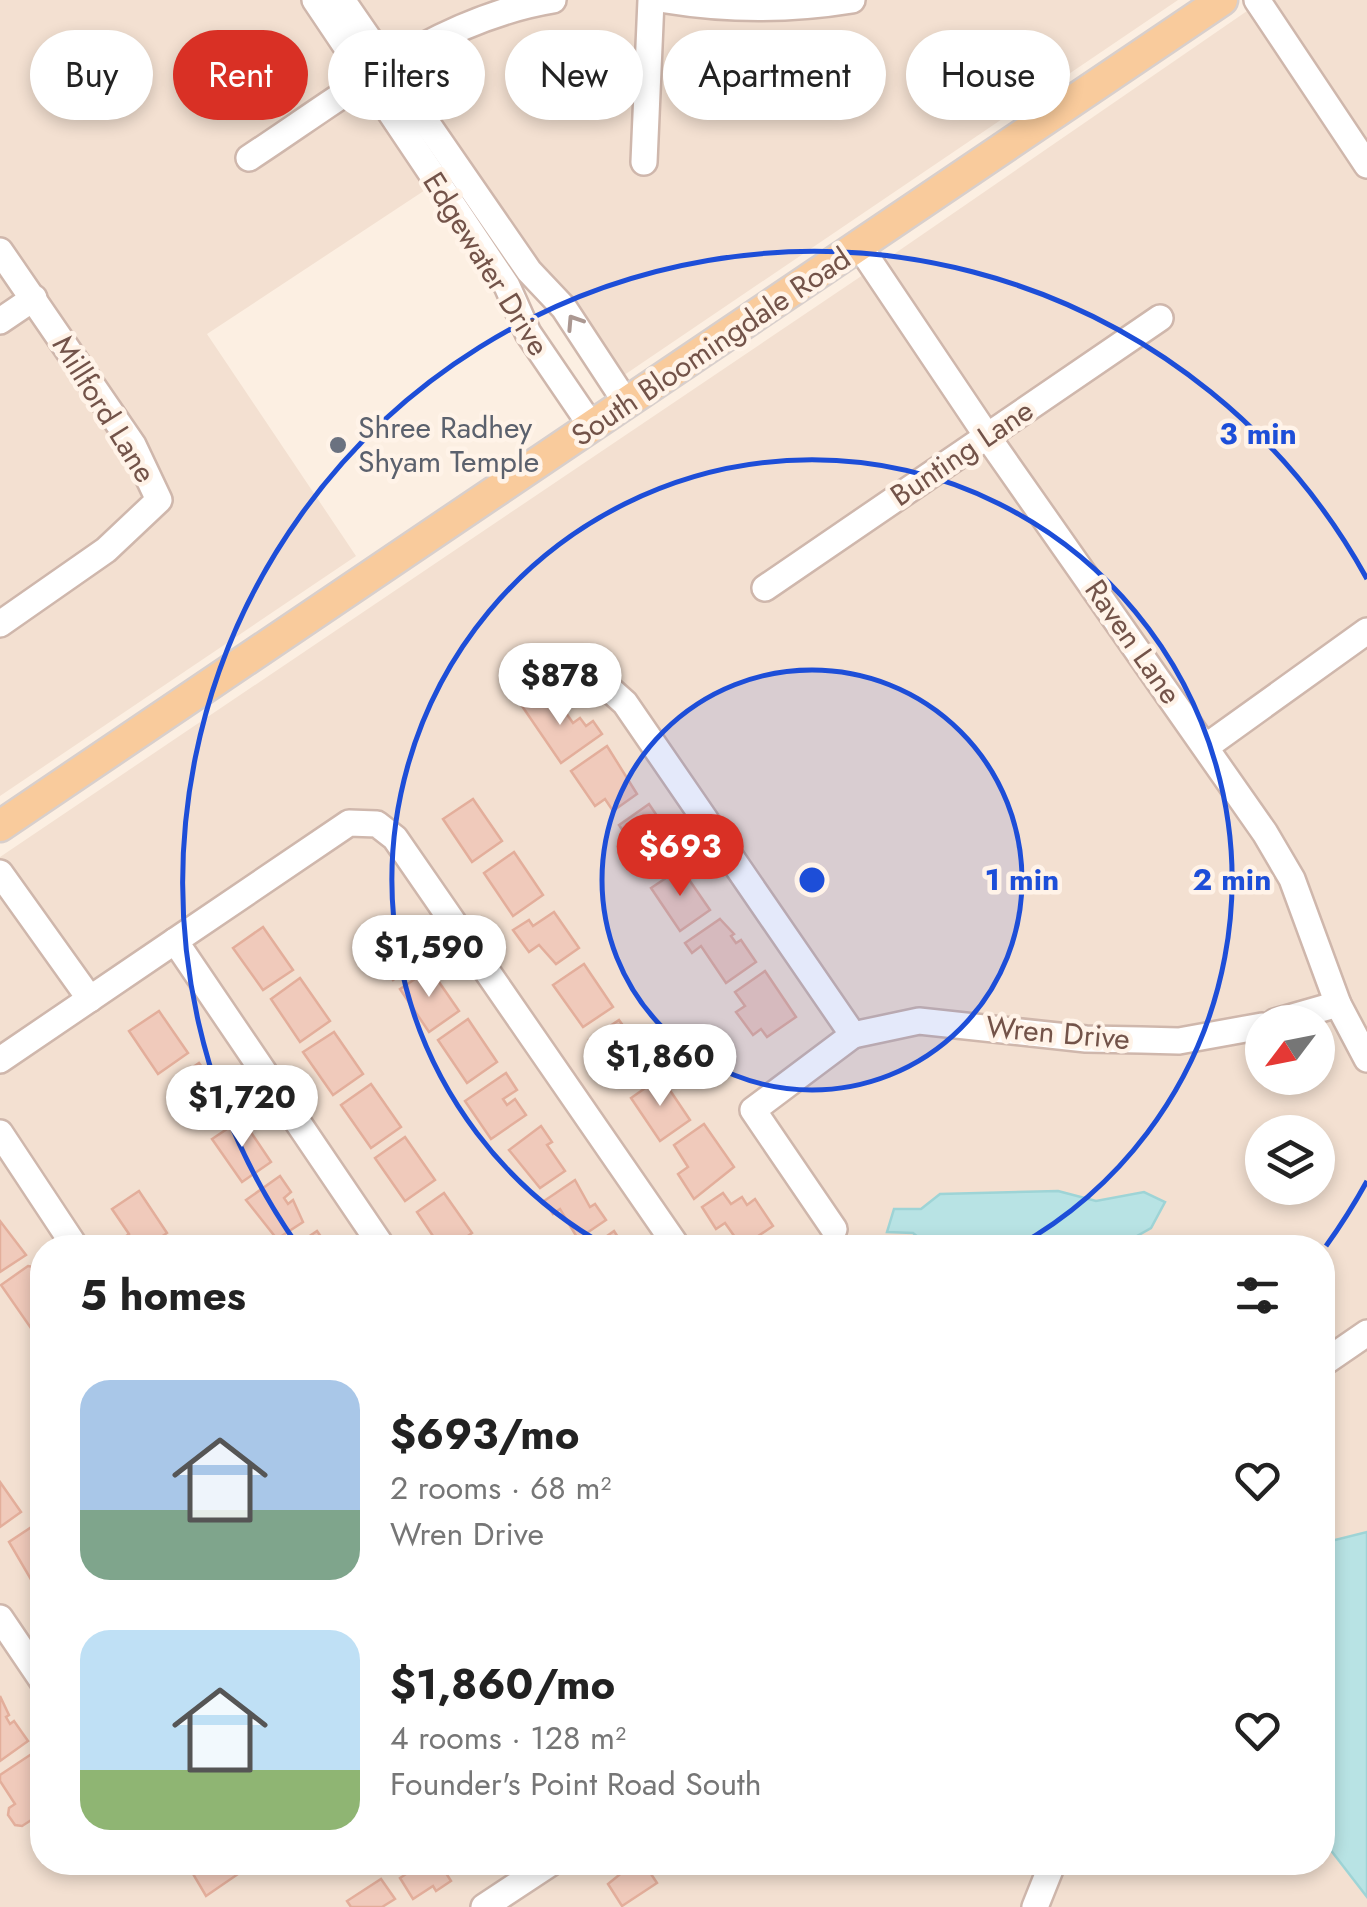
<!DOCTYPE html>
<meta charset="utf-8">
<style>
:root{--surface:#fff;--page:#f2f2f2;--text:#222;--muted:#767676;--accent:#d93025}
body{margin:0;font-family:Jost,sans-serif;background:var(--page);color:var(--text);height:100vh;display:flex;flex-direction:column;font-size:38px;white-space:nowrap}
*{box-sizing:border-box;margin:0}
p{font-size:32px;color:var(--muted)}
.icon{flex:none;width:55px;height:55px;fill:none;stroke:currentColor;stroke-width:2;stroke-linecap:round;stroke-linejoin:round}
.map{position:relative;flex:1;overflow:hidden}
.sheet{position:absolute;left:30px;top:1235px;width:1305px;height:640px;display:flex;flex-direction:column;background:var(--surface);border-radius:40px;box-shadow:0 5px 15px #0003}
.sheet>*{flex:none}
.guide{position:absolute;left:30px;top:30px;width:1308px;height:90px;display:flex;gap:20px}
.needle{width:65px;rotate:238deg}
.buttons{position:absolute;left:1245px;top:1005px;display:grid;gap:20px}
.buttons a{display:grid;place-items:center;width:90px;height:90px;border-radius:50%;background:var(--surface);box-shadow:0 5px 15px #0003;font-size:50px}
.price{position:absolute;translate:-50% -85px;padding:0 22px;border-radius:35px;background:#fff;color:#222;font-size:32px;line-height:65px;filter:drop-shadow(0 2px 5px #0008)}
.price::after{content:'';position:absolute;left:50%;top:60px;width:30px;height:22px;margin-left:-15px;background:inherit;clip-path:polygon(0 0,100% 0,50% 100%)}
.price.current{background:var(--accent);color:#fff}
ul{padding:0;list-style:none}
li{display:flex;align-items:center;gap:30px;height:250px;padding:0 50px}
li span{display:grid;place-items:center;flex:none;width:280px;height:200px;border-radius:30px;color:#555}
li>.icon{margin-inline-start:auto}
span .icon{width:120px;height:120px;fill:#fffc;stroke-width:1}
li b{font-size:42px}
h2{display:flex;justify-content:space-between;align-items:center;height:120px;padding:0 50px;font-size:42px}
.tag{padding:0 35px;border-radius:45px;background:var(--surface);box-shadow:0 5px 15px #0003;font-size:35px;line-height:90px}
.tag.current{background:var(--accent);color:#fff}
.map>svg:first-child{display:block}
.residential{fill:#f3e0d1;fill-rule:evenodd}
.water{fill:#b8e3e4;stroke:#9ed4d6;stroke-width:2.5}
.building{fill:#f0cabb;stroke:#e3ae9b;stroke-width:2.5}
.lines{fill:none;stroke-linecap:round;stroke-linejoin:round}
.minor-casing{stroke:#cfb7ac;stroke-width:30}
.major-casing{stroke:#d8cfcc;stroke-width:35}
.minor{stroke:#fff;stroke-width:25}
.major{stroke:#f9cb9c;stroke-width:30}
.oneway{stroke:#ab9892}
.ring{fill:none;stroke:#1d4ed8;stroke-width:5}
.worship-dot{fill:#6b7280;stroke:#fff3e8;stroke-width:4}
.labels{text-anchor:middle;stroke-width:9;stroke-linejoin:round;paint-order:stroke}
.street-label{font-size:30px;fill:#735349;stroke:#fff3e8}
.worship-label{font-size:30px;fill:#5b616d;stroke:#fff3e8;text-anchor:start}
.centre{fill:#1d4ed8;stroke:#fff3e8;stroke-width:5}
.ring-label{font-size:30px;text-anchor:middle;font-weight:bold;fill:#1d4ed8;stroke:#fff3e8;stroke-width:9;stroke-linejoin:round;paint-order:stroke}
</style>
<div class="map">
<svg width="1367" height="1907" viewBox="0 0 1367 1907">
<rect width="100%" height="100%" fill="#fcefe2"/>
<g class="residential">
<path d="M0,0h1178l-570,386 -151,-217 -250,165 149,222 -356,240z"/>
<path d="M1263,0h104v1907h-1367v-1050l897,-605zM1262,1022h56v56h-56zM1262,1132h56v56h-56zM42,1248h1280v614h-1280z"/>
</g>
<g class="water">
<path d="M1058,1191l38,10 48,-9 21,10 -14,26 -21,12 -6,7h-194l-17,-14 -26,-1 7,-23h27l19,-15z"/>
<path d="M1367,1532v365l-44,-57v-297z"/>
</g>
<g class="building">
<path d="M542,692l13,19 3,-3 5,7 3,-2 7,10 7,-5 6,8 7,-5 9,13 -41,29 -39,-57z"/>
<path d="M607,746l30,48 -24,17 -8,-12 -10,7 -24,-35z"/>
<path d="M473,799l29,42 -30,21 -29,-43z"/>
<path d="M649,804l29,43 -30,21 -29,-43z"/>
<path d="M514,852l29,43 -30,21 -29,-43z"/>
<path d="M681,868l29,42 -30,21 -29,-43z"/>
<path d="M554,912l25,36 -23,16 -17,-19 -10,7 -16,-22 16,-10 4,6z"/>
<path d="M393,917l30,42 -30,21 -30,-43z"/>
<path d="M720,919l14,15 -3,2 5,7 5,-3 15,22 -30,21 -25,-37 -9,7 -7,-10z"/>
<path d="M263,927l30,43 -30,20 -30,-42z"/>
<path d="M584,964l29,43 -30,20 -30,-42z"/>
<path d="M430,969l29,42 -30,21 -29,-43z"/>
<path d="M765,971l31,46 -29,20 -6,-8 -8,6 -17,-23 9,-6 -10,-14z"/>
<path d="M300,978l30,43 -30,21 -29,-43z"/>
<path d="M159,1011l29,42 -30,21 -29,-43z"/>
<path d="M468,1019l29,43 -30,21 -29,-43z"/>
<path d="M619,1020l30,42 -31,21 -29,-43z"/>
<path d="M334,1032l29,42 -30,21 -30,-43z"/>
<path d="M199,1063l16,22 -3,2 4,5 6,-4 13,19 -30,21 -16,-20 -6,5 -9,-15 6,-4 -7,-13z"/>
<path d="M506,1073l11,17 -14,9 4,6 8,-6 11,16 -35,24 -26,-38z"/>
<path d="M661,1077l29,43 -30,21 -29,-43z"/>
<path d="M371,1084l30,43 -30,21 -30,-43z"/>
<path d="M242,1119l29,43 -29,20 -30,-43z"/>
<path d="M704,1124l30,43 -40,32 -16,-25 10,-7 -14,-22z"/>
<path d="M541,1126l11,16 -5,3 18,26 -25,17 -31,-38z"/>
<path d="M405,1137l30,43 -30,21 -30,-43z"/>
<path d="M280,1176l11,16 -7,6 4,6 5,-4 10,22 -26,17 -31,-39z"/>
<path d="M575,1180l15,27 5,-3 11,16 -28,19 -18,-30 -7,5 -9,-13z"/>
<path d="M139,1191l28,42 -22,15h-17l-6,-9 7,-5 -17,-25z"/>
<path d="M444,1193l28,40 -21,15h-16l-6,-9 4,-3 -16,-24z"/>
<path d="M723,1193l8,11 11,-7 5,8 8,-6 18,27 -31,21 -17,-24 -9,6 -14,-22z"/>
<path d="M0,1221l26,34 -26,17z"/>
<path d="M317,1231l12,17h-37z"/>
<path d="M614,1231l11,17h-35z"/>
<path d="M28,1266l6,1 8,18v43l-7,6 -34,-49z"/>
<path d="M0,1482l21,30 -21,15z"/>
<path d="M36,1524l6,10 -2,61 -31,-53z"/>
<path d="M0,1696l9,19 -3,2 4,7 4,-3 14,20 -28,20z"/>
<path d="M33,1753l9,9v56l-3,-3 -17,11 -7,-1 -7,-10 1,-7 6,-4 -15,-23v-6z"/>
<path d="M186,1862h49l6,10 -35,24z"/>
<path d="M424,1862h15l12,19 -15,10 -3,-5 -20,13 -13,-21z"/>
<path d="M635,1862h8l14,21 -35,23 -14,-22z"/>
<path d="M381,1879l14,20 -13,8h-31l-4,-6z"/>
</g>
<g class="lines">
<g class="minor-casing">
<g id="minor">
<path d="M315,0l192,286 21,47 64,94"/>
<path d="M342,0l187,271 35,37 63,96"/>
<path d="M666,0c61,10 125,10 186,0"/>
<path d="M1257,0l110,165"/>
<path d="M249,158c96,-63 189,-139 304,-158"/>
<path d="M644,162l7,-162"/>
<path d="M860,247l127,189 278,397 27,46 46,125 29,55"/>
<path d="M0,251l133,194 26,55 -53,50 -106,74"/>
<path d="M0,321l34,-23"/>
<path d="M765,588l395,-270"/>
<path d="M586,668l39,35 228,332 66,-14 167,18 55,1 38,1 83,-15"/>
<path d="M1207,746l160,-115"/>
<path d="M0,873l90,126"/>
<path d="M1275,1022l63,-18"/>
<path d="M0,1060l175,-119"/>
<path d="M0,1133l76,115"/>
<path d="M834,1229l-81,-119 100,-75"/>
<path d="M383,1248l-208,-307 174,-118 28,1 18,14 283,410"/>
<path d="M1322,1364l45,-31"/>
<path d="M0,1618l42,62"/>
<path d="M484,1907l68,-45"/>
<path d="M1035,1907l18,-45"/>
</g>
</g>
<g class="major-casing">
<path id="major" d="M0,826l1222,-826"/>
</g>
<use href="#minor" class="minor"/>
<use href="#major" class="major"/>
</g>
<defs><path id="oneway-chevron" d="M-2-3.5L2.5 0L-2 3.5" fill="none" stroke-width="1.6" stroke-linecap="round" stroke-linejoin="round" transform="scale(2.5)"/></defs>
<use class="oneway" href="#oneway-chevron" transform="translate(574 322) rotate(-123)"/>
<circle cx="812" cy="880" r="210" fill="#1d4ed8" fill-opacity=".12"/>
<g class="ring">
<circle cx="812" cy="880" r="210"/>
<path d="M608 1247A420 420 0 1 1 1016 1247"/>
<path d="M1367 1181A631 631 0 0 1 1326 1246M298 1246A631 631 0 1 1 1367 579"/>
</g>
<circle class="worship-dot" cx="338" cy="445" r="10"/>
<g class="labels">
<g class="street-label">
<text transform="translate(486 264) rotate(58)" y="10">Edgewater Drive</text>
<text transform="translate(711 347) rotate(-34)" y="10">South Bloomingdale Road</text>
<text transform="translate(104 409) rotate(58)" y="10">Millford Lane</text>
<text transform="translate(962 453) rotate(-34)" y="10">Bunting Lane</text>
<text transform="translate(1133 642) rotate(55)" y="10">Raven Lane</text>
<text transform="translate(1058 1033) rotate(5)" y="10">Wren Drive</text>
</g>
<g class="worship-label">
<text x="358" y="438">Shree Radhey<tspan x="358" dy="34">Shyam Temple</tspan></text>
</g>
</g>
<circle cx="812" cy="880" r="15" class="centre"/>
<g class="ring-label">
<text x="1258" y="444">3 min</text>
<text x="1022" y="890">1 min</text>
<text x="1232" y="890">2 min</text>
</g>
</svg>
<div class="buttons">
<a><svg class="needle" viewBox="-14 -14 28 28"><path d="M0-13l5 13h-10z" fill="#e53935"/><path d="M0 13l5-13h-10z" fill="#767676"/></svg></a>
<a><svg class="icon" aria-label="layers" viewBox="0 0 24 24"><path d="M12 4l9 5-9 5-9-5zM3 14l9 5 9-5"/></svg></a>
</div>
<b class="price" style="left:560px;top:728px">$878</b>
<b class="price current" style="left:680px;top:899px">$693</b>
<b class="price" style="left:429px;top:1000px">$1,590</b>
<b class="price" style="left:660px;top:1109px">$1,860</b>
<b class="price" style="left:242px;top:1150px">$1,720</b>
<div class="guide">
<a class="tag">Buy</a>
<a class="tag current">Rent</a>
<a class="tag">Filters</a>
<a class="tag">New</a>
<a class="tag">Apartment</a>
<a class="tag">House</a>
</div>
<section class="sheet">
<h2>5 homes<svg class="icon" aria-label="filters" viewBox="0 0 24 24"><path d="M4 7h16M4 17h16"/><circle cx="9" cy="7" r="2"/><circle cx="15" cy="17" r="2"/></svg></h2>
<ul>
<li><span style="background:linear-gradient(#a9c7e8 65%,#7fa58c 0)"><svg class="icon" aria-label="home" viewBox="0 0 24 24"><path d="M3 11l9-7 9 7M6 9v11h12V9"/></svg></span><div><b>$693/mo</b><p>2 rooms · 68 m²</p><p>Wren Drive</p></div><svg class="icon" aria-label="heart" viewBox="0 0 24 24"><path d="M12 20l-8-8c-3-5 5-10 8-4 3-6 11-1 8 4z"/></svg></li>
<li><span style="background:linear-gradient(#bfe0f5 70%,#8fb573 0)"><svg class="icon" aria-label="home" viewBox="0 0 24 24"><path d="M3 11l9-7 9 7M6 9v11h12V9"/></svg></span><div><b>$1,860/mo</b><p>4 rooms · 128 m²</p><p>Founder's Point Road South</p></div><svg class="icon" aria-label="heart" viewBox="0 0 24 24"><path d="M12 20l-8-8c-3-5 5-10 8-4 3-6 11-1 8 4z"/></svg></li>
</ul>
</section>
</div>
